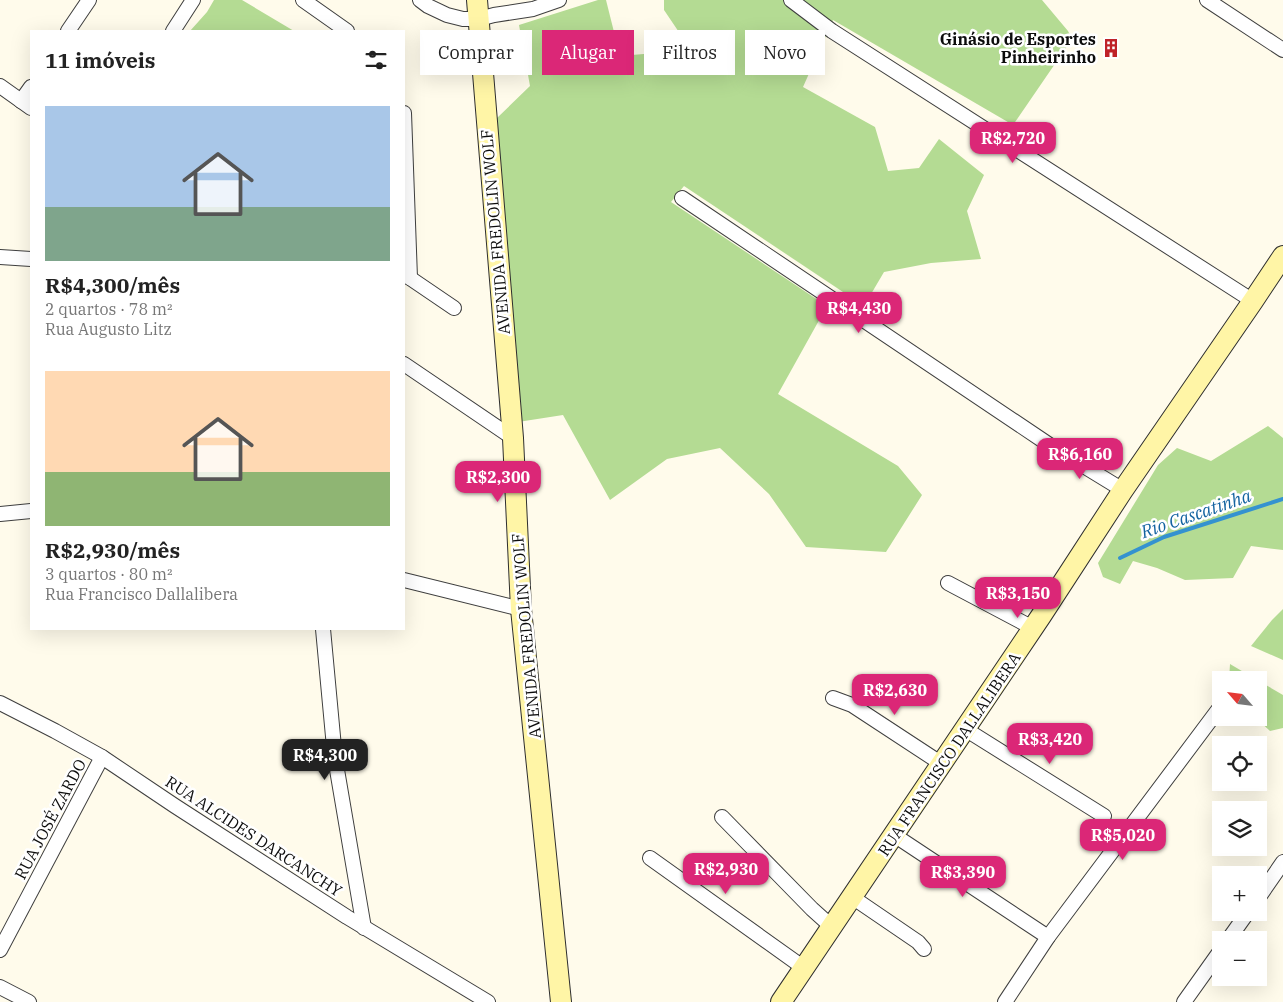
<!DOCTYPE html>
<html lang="pt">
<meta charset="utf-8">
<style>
:root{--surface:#fff;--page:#f2f2f2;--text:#222;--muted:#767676;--accent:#db2777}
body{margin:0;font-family:"IBM Plex Serif",serif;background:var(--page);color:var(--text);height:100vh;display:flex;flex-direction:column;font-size:19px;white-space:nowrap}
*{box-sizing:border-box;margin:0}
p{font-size:16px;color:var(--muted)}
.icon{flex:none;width:28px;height:28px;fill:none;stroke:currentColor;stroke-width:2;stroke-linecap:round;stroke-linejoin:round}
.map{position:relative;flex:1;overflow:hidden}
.side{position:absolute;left:30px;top:30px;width:375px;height:600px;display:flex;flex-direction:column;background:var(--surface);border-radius:0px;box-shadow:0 5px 20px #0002}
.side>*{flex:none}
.guide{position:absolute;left:420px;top:30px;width:475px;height:45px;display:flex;gap:10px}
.needle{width:32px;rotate:298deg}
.tools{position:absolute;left:1212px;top:671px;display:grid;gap:10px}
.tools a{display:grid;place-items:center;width:55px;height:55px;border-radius:0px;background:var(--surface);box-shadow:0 5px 20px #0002;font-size:25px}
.price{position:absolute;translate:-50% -42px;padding:0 11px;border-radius:10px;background:var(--accent);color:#fff;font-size:16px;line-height:32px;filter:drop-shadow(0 1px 2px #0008)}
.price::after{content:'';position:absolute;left:50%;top:30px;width:15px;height:11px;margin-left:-8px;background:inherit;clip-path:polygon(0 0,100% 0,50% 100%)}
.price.active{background:#222;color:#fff}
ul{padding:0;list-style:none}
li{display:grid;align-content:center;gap:10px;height:265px;padding:0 15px}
li span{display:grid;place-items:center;height:155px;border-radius:0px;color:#555}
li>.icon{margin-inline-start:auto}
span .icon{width:90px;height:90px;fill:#fffc;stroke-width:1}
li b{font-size:21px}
h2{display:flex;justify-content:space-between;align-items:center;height:60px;padding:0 15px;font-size:21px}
.chip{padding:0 18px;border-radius:0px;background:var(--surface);box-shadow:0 5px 20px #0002;font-size:18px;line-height:45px}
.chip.active{background:var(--accent);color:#fff}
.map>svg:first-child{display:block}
.forest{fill:#b4db93}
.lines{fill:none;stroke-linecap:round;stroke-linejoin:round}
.stream{stroke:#3492d0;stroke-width:4}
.street-casing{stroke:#3f3f3f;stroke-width:16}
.secondary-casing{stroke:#2e2e2e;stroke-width:22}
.street{stroke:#fff;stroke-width:14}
.secondary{stroke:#fff5a6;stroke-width:20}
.labels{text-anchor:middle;stroke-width:5;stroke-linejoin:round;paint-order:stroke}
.poi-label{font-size:16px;font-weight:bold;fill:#0c0c0c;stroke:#fff;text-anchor:end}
.street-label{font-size:16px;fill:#0c0c0c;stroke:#fff}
.water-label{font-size:18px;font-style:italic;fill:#1363a0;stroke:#fff}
</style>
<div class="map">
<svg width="1283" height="1002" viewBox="0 0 1283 1002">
<rect width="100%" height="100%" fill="#fffbeb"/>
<g class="forest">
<path d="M214,0h28l52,31h-104l17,-19z"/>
<path d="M598,0h8l14,56 71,-6 -27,-40v-10h378l26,31 4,8 -59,86 -180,-105 -30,67 72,40 13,44 31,-3 20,-29 45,36 -17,36 14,48 -50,4 -47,9 -20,34 -180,-120 -13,16 156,104 -49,88 120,72 24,29 -36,57 -80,-5 -37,-53 -49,-46 -53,11 -57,41 -47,-85 -45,7 -21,-304 33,-32 -11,-61z"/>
<path d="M1268,426l15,12v112l-32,-4 -18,32 -48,2 -28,-12 -24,-7 -13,23 -17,-7 -5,-14 60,-98 19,-17 34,13z"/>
<path d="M1283,609v51l-32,-14 21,-26z"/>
<path d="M1230,664l27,16h-28z"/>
<path d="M1259,681l24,14v33l-13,3 -14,-13h3z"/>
</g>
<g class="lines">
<path class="stream" d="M1120,558l44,-21 119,-38"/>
<g class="street-casing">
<g id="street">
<path d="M303,0l44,31"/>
<path d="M420,0l8,6 19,9 16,4h16l15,-4 39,-6 26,-9"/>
<path d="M791,0l41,31 421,270"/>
<path d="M1207,0l76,50"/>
<path d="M68,31l21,-31"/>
<path d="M173,31l20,-31"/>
<path d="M0,86l31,22"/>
<path d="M21,101l10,-14"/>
<path d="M404,113l6,165"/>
<path d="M682,198l369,248 72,44"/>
<path d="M0,257l31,2"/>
<path d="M404,274l50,34"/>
<path d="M404,364l109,74"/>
<path d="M0,514l31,-3"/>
<path d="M404,580l117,29"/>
<path d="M948,583l85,45"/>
<path d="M323,629l12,129 29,170"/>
<path d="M833,698l19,7 90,59"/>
<path d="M0,703l55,28 47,26 73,49 172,111 141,85"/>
<path d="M965,729l139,87"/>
<path d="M722,817l90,92 20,18"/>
<path d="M894,835l154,102"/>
<path d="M650,858l154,110"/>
<path d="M852,897l66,45 6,7"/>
<path d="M1259,897l24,-35"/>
<path d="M1228,940l20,-28"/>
<path d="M0,950l102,-193"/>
<path d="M0,987l29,15"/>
<path d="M1005,1002l43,-65 173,-231"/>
<path d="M1184,1002l37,-52"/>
</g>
</g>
<g class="secondary-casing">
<g id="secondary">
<path d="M477,0l36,438 8,171 40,393"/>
<path d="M781,1002l260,-386 82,-126 130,-189 30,-45"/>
</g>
</g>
<use href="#street" class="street"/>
<use href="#secondary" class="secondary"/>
</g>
<defs>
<g id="building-bare" transform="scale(1.5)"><path d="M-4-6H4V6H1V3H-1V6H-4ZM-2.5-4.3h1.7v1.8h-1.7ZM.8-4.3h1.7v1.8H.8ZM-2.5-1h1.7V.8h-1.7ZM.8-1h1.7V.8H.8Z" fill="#bf2229" stroke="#fff" stroke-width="2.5" paint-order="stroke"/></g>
</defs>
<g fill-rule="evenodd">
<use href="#building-bare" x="1111" y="48"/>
</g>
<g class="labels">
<g class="poi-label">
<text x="1096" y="45">Ginásio de Esportes<tspan x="1096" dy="18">Pinheirinho</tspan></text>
</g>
<g class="street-label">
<text transform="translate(495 232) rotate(-95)" y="6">AVENIDA FREDOLIN WOLF</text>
<text transform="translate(526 636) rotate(-95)" y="6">AVENIDA FREDOLIN WOLF</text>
<text transform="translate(949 754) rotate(-56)" y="6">RUA FRANCISCO DALLALIBERA</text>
<text transform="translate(50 819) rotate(-62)" y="6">RUA JOSÉ ZARDO</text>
<text transform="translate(254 836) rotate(33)" y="6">RUA ALCIDES DARCANCHY</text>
</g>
<g class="water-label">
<text transform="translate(1196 514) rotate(-19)" y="6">Rio Cascatinha</text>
</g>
</g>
</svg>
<div class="tools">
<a><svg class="needle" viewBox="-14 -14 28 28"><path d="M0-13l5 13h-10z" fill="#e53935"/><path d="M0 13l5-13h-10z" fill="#767676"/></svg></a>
<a><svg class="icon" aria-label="locate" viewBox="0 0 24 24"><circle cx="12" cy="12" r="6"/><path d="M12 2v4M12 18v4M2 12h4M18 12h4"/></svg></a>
<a><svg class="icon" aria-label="layers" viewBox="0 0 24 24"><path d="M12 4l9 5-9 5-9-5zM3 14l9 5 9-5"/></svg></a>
<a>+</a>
<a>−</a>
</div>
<b class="price" style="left:1013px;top:164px">R$2,720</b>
<b class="price" style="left:859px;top:334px">R$4,430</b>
<b class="price" style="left:1080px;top:480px">R$6,160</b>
<b class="price" style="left:498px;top:503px">R$2,300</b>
<b class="price" style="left:1018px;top:619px">R$3,150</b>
<b class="price" style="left:895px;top:716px">R$2,630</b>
<b class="price" style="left:1050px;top:765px">R$3,420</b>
<b class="price active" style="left:325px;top:781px">R$4,300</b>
<b class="price" style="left:1123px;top:861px">R$5,020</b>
<b class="price" style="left:726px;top:895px">R$2,930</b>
<b class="price" style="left:963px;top:898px">R$3,390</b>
<div class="guide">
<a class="chip">Comprar</a>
<a class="chip active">Alugar</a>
<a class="chip">Filtros</a>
<a class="chip">Novo</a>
</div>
<section class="side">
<h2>11 imóveis<svg class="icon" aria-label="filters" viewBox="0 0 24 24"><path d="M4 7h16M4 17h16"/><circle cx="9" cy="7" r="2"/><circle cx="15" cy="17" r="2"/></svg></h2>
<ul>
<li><span style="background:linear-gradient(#a9c7e8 65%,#7fa58c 0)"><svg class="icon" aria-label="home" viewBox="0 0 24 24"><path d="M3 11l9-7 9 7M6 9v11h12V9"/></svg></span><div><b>R$4,300/mês</b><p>2 quartos · 78 m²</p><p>Rua Augusto Litz</p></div></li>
<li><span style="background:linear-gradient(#ffd9b3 65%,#8fb573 0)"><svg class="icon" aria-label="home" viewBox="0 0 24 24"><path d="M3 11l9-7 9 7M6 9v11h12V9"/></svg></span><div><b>R$2,930/mês</b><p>3 quartos · 80 m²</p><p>Rua Francisco Dallalibera</p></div></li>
</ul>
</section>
</div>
